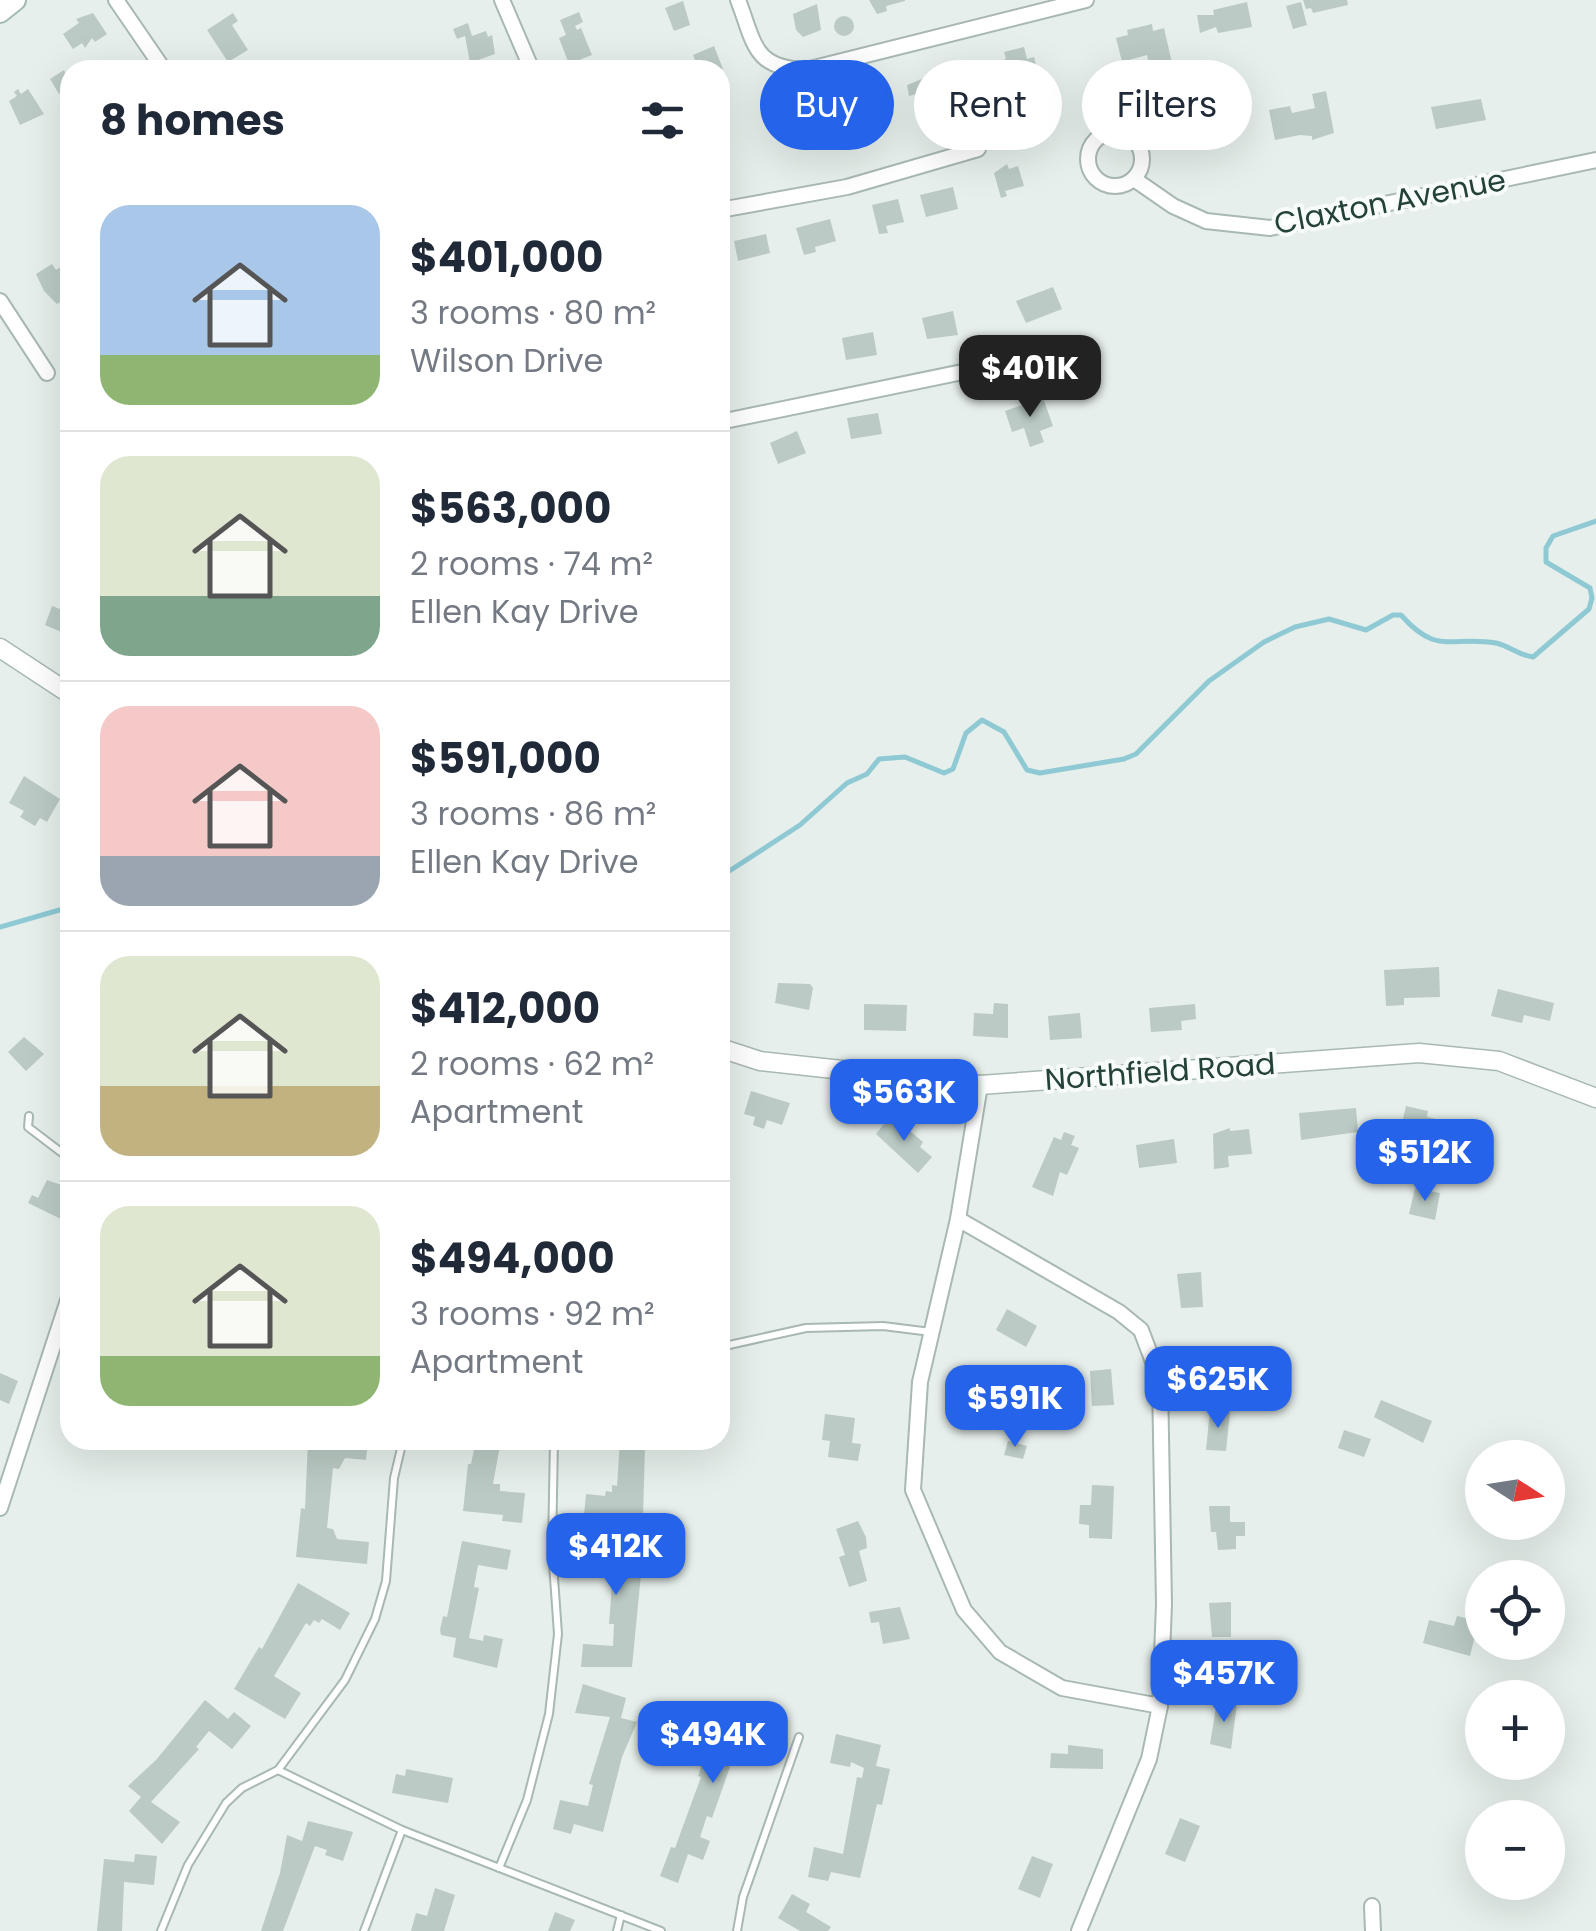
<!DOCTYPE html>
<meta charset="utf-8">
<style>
:root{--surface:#fff;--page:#f2f2f3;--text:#1f2937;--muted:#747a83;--line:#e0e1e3;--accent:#2563eb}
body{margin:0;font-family:Poppins,sans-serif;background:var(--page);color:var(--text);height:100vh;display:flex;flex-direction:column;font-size:38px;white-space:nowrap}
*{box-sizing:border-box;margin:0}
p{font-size:32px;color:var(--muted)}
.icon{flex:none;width:55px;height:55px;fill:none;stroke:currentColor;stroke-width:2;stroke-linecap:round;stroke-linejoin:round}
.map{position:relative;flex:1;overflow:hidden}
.details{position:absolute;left:60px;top:60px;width:670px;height:1390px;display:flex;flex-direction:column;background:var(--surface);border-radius:30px;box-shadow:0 10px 40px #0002}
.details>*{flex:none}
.banner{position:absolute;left:760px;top:60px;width:685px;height:90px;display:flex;gap:20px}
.needle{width:65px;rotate:102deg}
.buttons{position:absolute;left:1465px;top:1440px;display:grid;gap:20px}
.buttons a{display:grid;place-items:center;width:100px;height:100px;border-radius:50%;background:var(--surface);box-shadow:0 10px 40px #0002;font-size:50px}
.price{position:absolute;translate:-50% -85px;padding:0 22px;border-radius:20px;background:var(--accent);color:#fff;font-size:32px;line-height:65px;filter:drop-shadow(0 2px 5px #0008)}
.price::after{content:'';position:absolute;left:50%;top:60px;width:30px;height:22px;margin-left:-15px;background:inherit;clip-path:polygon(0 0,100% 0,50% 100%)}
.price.selected{background:#222;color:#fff}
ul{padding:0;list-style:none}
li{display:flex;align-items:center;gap:30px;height:250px;padding:0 40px}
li+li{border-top:2px solid var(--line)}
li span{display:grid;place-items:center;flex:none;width:280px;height:200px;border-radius:30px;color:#555}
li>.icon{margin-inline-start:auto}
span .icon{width:120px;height:120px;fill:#fffc;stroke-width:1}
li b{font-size:42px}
h2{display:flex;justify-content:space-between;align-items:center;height:120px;padding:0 40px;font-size:42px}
.pill{padding:0 35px;border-radius:45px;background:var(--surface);box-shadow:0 10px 40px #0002;font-size:35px;line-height:90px}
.pill.selected{background:var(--accent);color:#fff}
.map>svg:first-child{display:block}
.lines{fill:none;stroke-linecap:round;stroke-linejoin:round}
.stream{stroke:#8ec9d4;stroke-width:5}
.building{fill:#bbcac4}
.service-casing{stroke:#a8b8b2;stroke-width:10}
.minor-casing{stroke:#a8b8b2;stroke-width:18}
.tertiary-casing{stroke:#a8b8b2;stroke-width:21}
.secondary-casing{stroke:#a4bbb3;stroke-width:24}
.service{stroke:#fff;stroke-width:6}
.minor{stroke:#fff;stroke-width:14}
.tertiary{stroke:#fff;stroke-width:18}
.secondary{stroke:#fff;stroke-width:20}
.labels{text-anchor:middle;stroke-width:8;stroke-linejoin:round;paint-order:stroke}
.street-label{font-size:30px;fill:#24423a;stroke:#f7fbf9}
</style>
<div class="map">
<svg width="1596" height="1931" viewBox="0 0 1596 1931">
<rect width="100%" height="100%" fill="#e6efeb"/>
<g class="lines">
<g class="stream">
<path d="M720,877l80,-52 47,-42 20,-9 12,-15 26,-2 39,16 9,-4 13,-36 16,-13 22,12 23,38 13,3 84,-14 12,-5 73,-73 55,-39 31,-15 34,-8 37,11 27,-15h8c37,42 50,20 95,28 14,3 22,12 37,14l56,-48 3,-11 -2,-10 -44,-26v-14l7,-12 43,-15"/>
<path d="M0,927l70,-20"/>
</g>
</g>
<g class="building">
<path d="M869,0h36v1l-19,5 1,5 -10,3z"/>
<path d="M1303,0h44l1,5 -35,8 -2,-5 -5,1z"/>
<path d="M683,1l7,24 -16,6 -9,-23z"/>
<path d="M1247,2l5,25 -34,6 -2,-6 -16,6 -3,-18h17l-1,-5z"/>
<path d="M1301,2l6,23 -14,4 -7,-23z"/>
<path d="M817,4l4,26 -18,7 -7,-7 -3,-16z"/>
<path d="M579,12l4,10 -8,4 2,4 4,-2 11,27 -23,9 -10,-26 7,-3 -6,-15z"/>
<path d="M93,13l14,21 -12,8 -3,-4 -7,10 -3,-5 -9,6 -10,-15 16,-11 -3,-4z"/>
<path d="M233,13l5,8 -6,4 16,25 -20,12 -21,-32z"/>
<circle cx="844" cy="26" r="10"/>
<path d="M468,23l4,13 14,-5 2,6 4,-2 3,19 -25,9 -5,-27 -8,3 -4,-10z"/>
<path d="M1152,24l1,7 11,-3 8,35 -22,5 -3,-13 -25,7 -6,-24 12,-3 -1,-5z"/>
<path d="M714,46l9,23 -24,1 -6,-15z"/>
<path d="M1024,47l3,12 7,-2 4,15 -50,16 -6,-23 24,-6 -2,-7z"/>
<path d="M64,70l6,17 -11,7 -9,-15z"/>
<path d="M934,74l13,1 5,27 -32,12 -4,-20 -7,2 -2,-11z"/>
<path d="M18,89l3,5 7,-5 16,25 -24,11 -11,-24 8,-5 -3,-4z"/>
<path d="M1326,91l8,42 -22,7v-4l-12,-1 -25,5 -6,-30 21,-4 2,7 23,-5 -3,-14z"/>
<path d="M864,95l5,21 -15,8 -1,-4 -5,1 2,11 -14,4 -7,-32z"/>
<path d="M1481,99l5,21 -50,9 -5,-22z"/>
<path d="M798,117l5,21 -15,4 -4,-22z"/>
<path d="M1007,164l2,5 9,-3 6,20 -19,5 2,5 -6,2 -7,-25z"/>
<path d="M953,187l5,22 -32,8 -6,-22z"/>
<path d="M898,199l6,23 -18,4 2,7 -9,1 -7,-29z"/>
<path d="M830,219l6,22 -21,6 1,5 -12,3 -8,-27z"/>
<path d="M766,234l4,19 -32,8 -4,-20z"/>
<path d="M52,264l4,6 6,-4 8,13v17l-13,8 -13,-13 -8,-17z"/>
<path d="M1053,287l9,22 -36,14 -10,-22z"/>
<path d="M953,311l5,24 -31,4 -5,-21z"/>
<path d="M873,332l4,23 -31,5 -4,-22z"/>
<path d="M1043,398l10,28 -13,5 4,11 -14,5 -6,-19 -12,4 -7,-21z"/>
<path d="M878,413l4,21 -31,5 -4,-21z"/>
<path d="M797,431l9,22 -28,11 -8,-21z"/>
<path d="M52,606l18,7v11l-6,9 -19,-8z"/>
<path d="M24,776l36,23 -13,23 -7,-4 -5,8 -15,-9 4,-6 -15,-8z"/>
<path d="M1439,967l1,30 -36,1v7l-18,1 -2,-36z"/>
<path d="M778,983l32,1 3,4 -4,22 -34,-7z"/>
<path d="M1498,989l56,14 -4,18 -26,-6 -2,8 -31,-7z"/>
<path d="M994,1003l14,1v34l-35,-2 1,-23 19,1z"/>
<path d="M864,1004l43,1 -1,26 -42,-1z"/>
<path d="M1195,1004l1,15 -15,2 1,9 -31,2 -2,-24z"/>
<path d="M1080,1013l2,25 -32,2 -2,-24z"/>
<path d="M24,1037l20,17 -18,17 -18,-19z"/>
<path d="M751,1091l39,12 -8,22 -15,-5 -3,9 -11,-4 2,-8 -11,-3z"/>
<path d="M1406,1106l22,5 -1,6 9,2 -8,33 -14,-3 -4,19 -18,-4z"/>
<path d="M1356,1108l2,24 -57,8 -2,-27z"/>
<path d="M891,1115l32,27 -3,5 12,10 -14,16 -42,-39z"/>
<path d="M1230,1128v3l19,-2 3,25 -24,2 1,11 -15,2 -1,-35z"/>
<path d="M1064,1132l11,4 -4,9 8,3 -12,27 -7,-3 -7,24 -21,-9 22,-50 7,3z"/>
<path d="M1174,1139l3,24 -38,5 -3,-23z"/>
<path d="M47,1180l23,8v22l-5,11 -37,-18 4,-8 6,3z"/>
<path d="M1415,1188l25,5 -5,27 -26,-6z"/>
<path d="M1201,1272l2,35 -22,1 -4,-34z"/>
<path d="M1007,1309l30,17 -11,21 -30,-17z"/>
<path d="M1111,1369l3,36 -22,1 -2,-35z"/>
<path d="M0,1373l18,8 -9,23 -9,-4z"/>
<path d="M1381,1400l51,21 -9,22 -49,-26z"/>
<path d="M1210,1410l20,2 -4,39 -20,-1z"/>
<path d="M825,1414l30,4 -3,25 9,1 -3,17 -30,-4 2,-16 -8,-1z"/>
<path d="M1344,1430l27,9 -7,18 -26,-9z"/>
<path d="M308,1440h60l-2,20 -21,-2 -6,11 -6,-1 -6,60 6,1 4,10 32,3 -2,22 -71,-7 5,-49 4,1z"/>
<path d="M476,1440h25l-8,44h7v7l25,2 -3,30 -20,-2 1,-6 -40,-4 5,-47h3z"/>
<path d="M620,1440h29v6l-4,-1 -2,73 -59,-2 2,-22 19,2 1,-5 6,1v-7l5,1z"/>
<path d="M1008,1441l19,5 -4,13 -19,-4z"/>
<path d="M1092,1485l22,1 -2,53 -23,-1v-13l-10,-1 1,-19h11z"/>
<path d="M1209,1506h21v16h15v14h-9v13l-18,1 -2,-18h-5z"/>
<path d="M858,1521l8,16 1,11 -8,3 8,30 -18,6 -10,-30 6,-2 -9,-26z"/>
<path d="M585,1532l20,2v6l39,3 -12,124h-51l2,-23 30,2 1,-22h-5l4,-52 -5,-1v-5l-25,-2z"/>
<path d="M462,1541l49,9 -4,20 -29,-5 -4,22 5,1 -10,50 14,3 1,-6 19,4 -6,29 -44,-11 3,-19 -15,-3 -1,-5 3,-14 4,1z"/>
<path d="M298,1583l52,30 -10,17 -18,-11 -3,4 -5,-3 -4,6 -4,-3 -32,53 27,17 -16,26 -51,-30 25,-42 3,2z"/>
<path d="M1231,1602v35h-19l-3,-34z"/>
<path d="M900,1607l10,32 -27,5 -4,-22 -8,1 -2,-11z"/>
<path d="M1472,1613l8,3 -10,40 -47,-13 6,-23 25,6 3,-10 13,3z"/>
<path d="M583,1684l43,14 -5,20 16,4 -15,35 -19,75 -29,-8 -3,10 -18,-5 7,-29 28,6 5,-21 -4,-1 21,-67 -35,-4z"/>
<path d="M205,1700l23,19 6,-7 17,14 -19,23 -23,-18 -13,16 3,2 -48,53 29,20 -18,22 -33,-33 12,-14 -13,-11 28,-26z"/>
<path d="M1217,1701l20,3 -6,45 -21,-5z"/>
<path d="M717,1714l36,13 2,-5 18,6 -10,28 -23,-9 -2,6 -6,-2 -5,14 3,2 -18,51 -5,-2 -7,21 10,4 -7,19 -15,-6 -10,29 -18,-7 11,-29 4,1 26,-71 -3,-1 7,-19 -4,-1z"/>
<path d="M836,1734l45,11 -5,21 14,3 -8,36 -5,-1 -17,74 -29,-6 -3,9 -20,-4 6,-30 29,7 14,-77 5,1 2,-10 -13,-6 -1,5 -20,-4z"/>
<path d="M1068,1745l35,4v20l-53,-1 1,-15 17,1z"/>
<path d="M406,1769l47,9 -5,25 -56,-10 4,-19 9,2z"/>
<path d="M1180,1818l20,8 -15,36 -20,-8z"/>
<path d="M308,1821l45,11 -10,29 -18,-6 2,-5 -12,-4 -32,85h-22l19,-58 7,-38 15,6z"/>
<path d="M135,1854l22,2 -3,29 -30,-3 -2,49h-25l7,-72 30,3z"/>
<path d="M1032,1856l21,8 -13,34 -22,-9z"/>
<path d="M435,1888l20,7 -11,36h-33l5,-18 11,3z"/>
<path d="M792,1894l18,10 -4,8 25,15 -3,4h-28l-22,-13z"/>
<path d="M555,1912l20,8 -5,11h-22z"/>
</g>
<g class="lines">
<g class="service-casing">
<g id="service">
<path d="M29,1116l-1,11 42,32"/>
<path d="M720,1347l86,-19 77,-2 48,6"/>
<path d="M278,1770l124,60 -38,101"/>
<path d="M402,1830l259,101"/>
<path d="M499,1868l28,-68 22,-86 9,-80 -6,-85 2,-109"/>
<path d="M161,1931l27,-66 38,-62 16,-15 36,-18 67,-90 30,-61 11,-38 8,-103 9,-38"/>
<path d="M617,1931l4,-16"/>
<path d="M737,1931l6,-34 56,-160"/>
</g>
</g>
<g class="minor-casing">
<g id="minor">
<path d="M116,0l48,70"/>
<path d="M502,0l30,70"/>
<path d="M738,0c17,44 15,68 68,70l280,-70"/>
<circle cx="1115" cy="159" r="27"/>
<path d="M1134,179l39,27 33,15 64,7 326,-68"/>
<path d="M720,210l127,-23 131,-38"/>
<path d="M0,301l47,72"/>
<path d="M720,422l320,-66"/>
<path d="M980,1085l-22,134 -38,163 -7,108 51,120 36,42 62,36 98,18"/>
<path d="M958,1219l161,93 22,18 19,50 4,224 -4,102 -11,53 -70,172"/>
<path d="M0,1508l70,-214"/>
<path d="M1372,1906l1,25"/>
</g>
</g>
<g class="tertiary-casing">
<g id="tertiary">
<path d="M0,648l70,46"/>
<path d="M720,1048l40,13 220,24 439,-32 80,8 97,37"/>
</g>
</g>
<g class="secondary-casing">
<path id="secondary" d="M0,12l15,-12"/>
</g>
<use href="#service" class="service"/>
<use href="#minor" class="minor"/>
<use href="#tertiary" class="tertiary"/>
<use href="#secondary" class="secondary"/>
</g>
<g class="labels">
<g class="street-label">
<text transform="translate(1390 202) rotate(-11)" y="10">Claxton Avenue</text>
<text transform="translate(1160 1072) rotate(-4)" y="10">Northfield Road</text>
</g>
</g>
</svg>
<div class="buttons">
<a><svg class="needle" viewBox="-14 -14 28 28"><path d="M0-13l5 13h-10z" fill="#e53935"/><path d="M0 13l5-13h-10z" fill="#747a83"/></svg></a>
<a><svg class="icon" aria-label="locate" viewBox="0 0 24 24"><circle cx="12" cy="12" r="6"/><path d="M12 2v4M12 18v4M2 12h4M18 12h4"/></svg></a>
<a>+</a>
<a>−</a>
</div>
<b class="price selected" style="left:1030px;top:420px">$401K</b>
<b class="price" style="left:904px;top:1144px">$563K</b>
<b class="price" style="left:1425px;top:1204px">$512K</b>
<b class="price" style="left:1218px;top:1431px">$625K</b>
<b class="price" style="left:1015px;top:1450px">$591K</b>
<b class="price" style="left:616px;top:1598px">$412K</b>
<b class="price" style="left:1224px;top:1725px">$457K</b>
<b class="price" style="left:713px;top:1786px">$494K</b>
<div class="banner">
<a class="pill selected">Buy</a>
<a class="pill">Rent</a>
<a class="pill">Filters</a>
</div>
<section class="details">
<h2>8 homes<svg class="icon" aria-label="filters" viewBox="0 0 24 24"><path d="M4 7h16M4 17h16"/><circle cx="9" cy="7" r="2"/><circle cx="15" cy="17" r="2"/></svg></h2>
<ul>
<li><span style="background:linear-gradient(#a9c7e8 75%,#8fb573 0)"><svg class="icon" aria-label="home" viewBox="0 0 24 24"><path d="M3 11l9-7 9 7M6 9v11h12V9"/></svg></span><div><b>$401,000</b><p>3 rooms · 80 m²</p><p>Wilson Drive</p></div></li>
<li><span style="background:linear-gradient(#dfe7d0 70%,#7fa58c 0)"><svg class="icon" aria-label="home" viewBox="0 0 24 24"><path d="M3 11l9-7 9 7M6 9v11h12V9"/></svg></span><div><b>$563,000</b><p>2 rooms · 74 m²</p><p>Ellen Kay Drive</p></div></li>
<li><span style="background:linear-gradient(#f6c9c9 75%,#9aa5b1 0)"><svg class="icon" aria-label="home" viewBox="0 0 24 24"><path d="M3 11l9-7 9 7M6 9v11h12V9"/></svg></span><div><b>$591,000</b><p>3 rooms · 86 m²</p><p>Ellen Kay Drive</p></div></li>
<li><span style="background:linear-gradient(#dfe7d0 65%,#c2b280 0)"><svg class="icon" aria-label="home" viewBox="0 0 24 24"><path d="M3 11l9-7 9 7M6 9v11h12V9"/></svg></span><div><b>$412,000</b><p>2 rooms · 62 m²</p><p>Apartment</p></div></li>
<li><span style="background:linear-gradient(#dfe7d0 75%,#8fb573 0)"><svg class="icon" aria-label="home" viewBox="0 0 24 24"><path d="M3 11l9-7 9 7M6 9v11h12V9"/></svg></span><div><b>$494,000</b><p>3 rooms · 92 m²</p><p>Apartment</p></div></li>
</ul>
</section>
</div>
